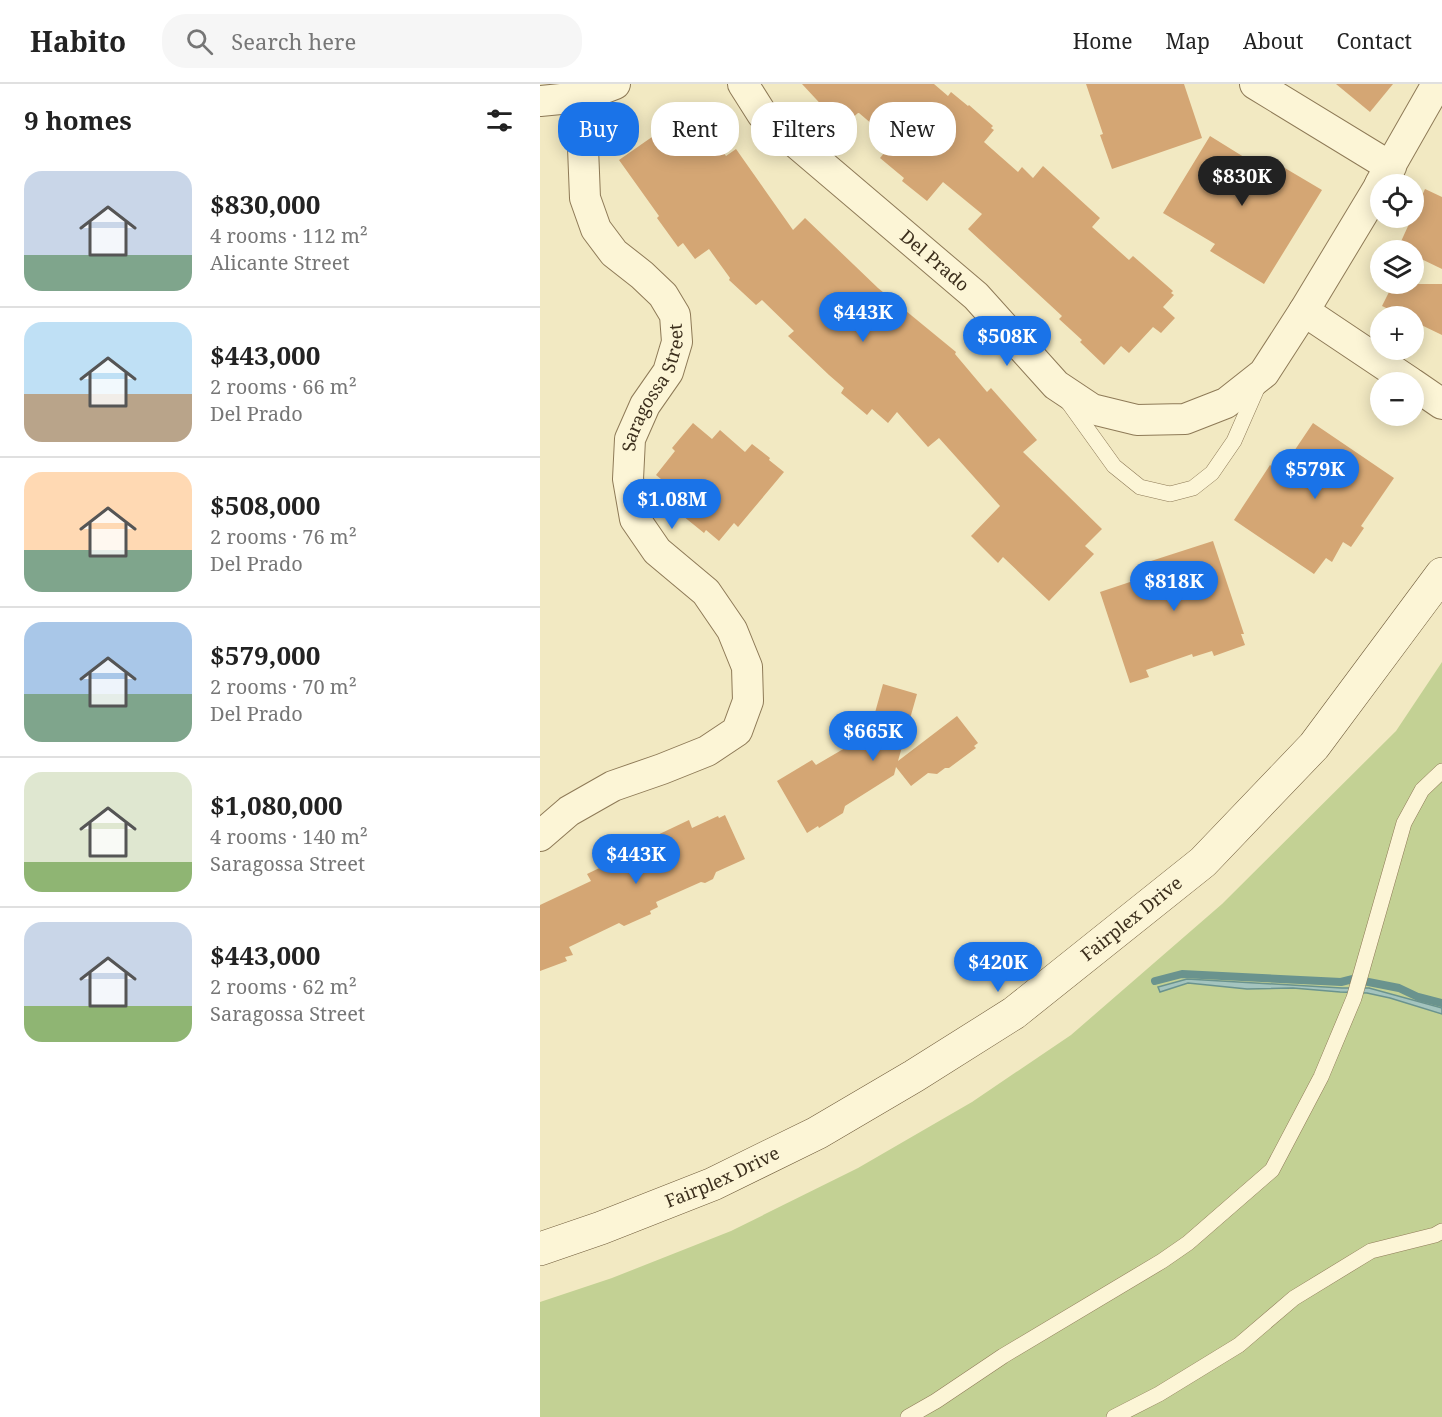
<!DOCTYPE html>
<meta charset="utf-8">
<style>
:root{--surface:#fff;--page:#f6f6f6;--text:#222;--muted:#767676;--line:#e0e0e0;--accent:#1a73e8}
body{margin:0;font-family:"Noto Serif",serif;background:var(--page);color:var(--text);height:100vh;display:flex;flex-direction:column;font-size:22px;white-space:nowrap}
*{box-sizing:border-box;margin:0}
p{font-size:20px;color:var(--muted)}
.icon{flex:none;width:33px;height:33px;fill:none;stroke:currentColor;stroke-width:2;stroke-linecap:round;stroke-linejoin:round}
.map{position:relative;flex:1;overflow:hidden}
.details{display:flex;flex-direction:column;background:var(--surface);width:540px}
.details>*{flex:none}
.top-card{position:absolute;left:18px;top:18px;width:570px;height:54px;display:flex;gap:12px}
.fabs{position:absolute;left:830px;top:90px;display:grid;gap:12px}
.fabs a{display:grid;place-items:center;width:54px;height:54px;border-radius:50%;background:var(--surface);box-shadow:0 3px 15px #0003;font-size:30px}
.price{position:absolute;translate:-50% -51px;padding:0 14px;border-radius:21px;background:var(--accent);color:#fff;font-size:20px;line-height:39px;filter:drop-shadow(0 2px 3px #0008)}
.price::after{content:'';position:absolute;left:50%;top:36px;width:18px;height:14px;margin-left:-9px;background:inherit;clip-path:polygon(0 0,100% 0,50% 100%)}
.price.active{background:#222;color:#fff}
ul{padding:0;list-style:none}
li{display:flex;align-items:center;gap:18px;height:150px;padding:0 24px}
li+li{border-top:2px solid var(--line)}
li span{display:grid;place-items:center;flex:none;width:168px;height:120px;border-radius:18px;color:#555}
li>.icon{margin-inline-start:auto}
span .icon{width:72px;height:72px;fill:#fffc;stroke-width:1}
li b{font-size:26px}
h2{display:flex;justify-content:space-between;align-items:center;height:72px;padding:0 24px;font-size:26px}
.tag{padding:0 21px;border-radius:24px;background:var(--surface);box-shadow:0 3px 15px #0003;font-size:21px;line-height:54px}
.tag.active{background:var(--accent);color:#fff}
header{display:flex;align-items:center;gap:36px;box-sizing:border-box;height:84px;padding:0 30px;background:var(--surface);border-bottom:2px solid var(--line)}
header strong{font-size:28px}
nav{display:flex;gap:33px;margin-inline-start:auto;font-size:21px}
.search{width:420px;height:54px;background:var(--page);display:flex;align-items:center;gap:15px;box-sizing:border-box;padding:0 21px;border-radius:24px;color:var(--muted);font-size:22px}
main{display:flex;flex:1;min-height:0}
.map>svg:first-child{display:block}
.green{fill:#c3d194}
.water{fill:#a4c4be;stroke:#6a938e;stroke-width:1.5}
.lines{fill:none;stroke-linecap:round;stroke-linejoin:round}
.stream{stroke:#6a938e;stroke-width:8}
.building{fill:#d4a674}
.lane-casing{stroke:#8e7a57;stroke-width:16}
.street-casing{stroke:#8e7a57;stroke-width:32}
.secondary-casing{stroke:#6f5b3a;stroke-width:34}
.lane{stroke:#fcf5d6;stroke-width:15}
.street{stroke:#fcf5d6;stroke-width:30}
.secondary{stroke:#fcf5d6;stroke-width:33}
.labels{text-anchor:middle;stroke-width:4.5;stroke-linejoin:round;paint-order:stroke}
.street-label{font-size:18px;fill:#3c2f1d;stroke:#f9f2d2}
</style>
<header>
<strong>Habito</strong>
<div class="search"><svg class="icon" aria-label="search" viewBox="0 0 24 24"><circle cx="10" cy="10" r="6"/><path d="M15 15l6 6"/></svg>Search here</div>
<nav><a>Home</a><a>Map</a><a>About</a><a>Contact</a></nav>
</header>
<main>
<section class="details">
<h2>9 homes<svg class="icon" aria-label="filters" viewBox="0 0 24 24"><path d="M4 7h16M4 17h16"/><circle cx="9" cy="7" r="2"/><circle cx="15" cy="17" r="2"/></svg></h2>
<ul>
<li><span style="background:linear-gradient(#c9d6e8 70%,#7fa58c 0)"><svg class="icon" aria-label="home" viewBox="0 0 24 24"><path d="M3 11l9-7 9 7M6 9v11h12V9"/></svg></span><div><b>$830,000</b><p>4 rooms · 112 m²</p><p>Alicante Street</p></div></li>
<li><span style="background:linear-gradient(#bfe0f5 60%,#b9a48a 0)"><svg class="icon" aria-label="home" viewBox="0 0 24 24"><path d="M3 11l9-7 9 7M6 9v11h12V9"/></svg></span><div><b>$443,000</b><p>2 rooms · 66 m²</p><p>Del Prado</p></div></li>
<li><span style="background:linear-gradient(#ffd9b3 65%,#7fa58c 0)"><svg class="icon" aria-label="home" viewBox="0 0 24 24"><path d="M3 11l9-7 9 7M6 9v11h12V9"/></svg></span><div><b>$508,000</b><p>2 rooms · 76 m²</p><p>Del Prado</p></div></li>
<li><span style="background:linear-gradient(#a9c7e8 60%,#7fa58c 0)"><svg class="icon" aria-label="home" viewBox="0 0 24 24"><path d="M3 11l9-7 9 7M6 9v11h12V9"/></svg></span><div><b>$579,000</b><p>2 rooms · 70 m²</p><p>Del Prado</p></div></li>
<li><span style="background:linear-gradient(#dfe7d0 75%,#8fb573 0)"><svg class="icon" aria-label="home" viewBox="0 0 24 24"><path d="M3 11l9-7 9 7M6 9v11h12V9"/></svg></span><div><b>$1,080,000</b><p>4 rooms · 140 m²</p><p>Saragossa Street</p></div></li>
<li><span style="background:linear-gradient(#c9d6e8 70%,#8fb573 0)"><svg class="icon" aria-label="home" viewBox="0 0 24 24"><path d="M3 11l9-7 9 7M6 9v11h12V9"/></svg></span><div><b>$443,000</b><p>2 rooms · 62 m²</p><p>Saragossa Street</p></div></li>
</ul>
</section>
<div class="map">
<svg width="902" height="1333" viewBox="0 0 902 1333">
<rect width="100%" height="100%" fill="#f2e9c2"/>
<path class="green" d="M902,578v755h-902v-115l72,-24 119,-47 127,-63 114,-66 99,-67 151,-131 174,-173z"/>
<path class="water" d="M647,895l155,9h27l73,20v6l-52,-16 -23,-5 -27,-1 -47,-4 -46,1 -59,-6 -28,9 -2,-5z"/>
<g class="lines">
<path class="stream" d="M615,897l27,-7 159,8 12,-3 46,9 19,9 24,6"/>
</g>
<g class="building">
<path d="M262,0h132l14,12 3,-4 17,14 1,-1 24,21 -2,2 3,2 -10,12 34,30 4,-5 11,11 10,-12 57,52 -8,9 37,33 4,-4 40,35 -2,2 3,2 -11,12 12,11 -14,15 -8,-6 -24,26 -8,-7 -17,19 -24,-23 2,-2 -23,-21 3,-3 -94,-87 14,-15 -39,-32 -16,19 -25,-20 2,-3 -24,-20 13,-16 -34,-29h-1l-16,14z"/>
<path d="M546,0h98l18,54 -90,31 -12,-34 3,-1z"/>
<path d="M796,0h57l-23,28z"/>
<path d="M152,25l34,47 10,-7 57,81 12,-12 73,70 78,64 -1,2 32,38 4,-4 46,52 -14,12 79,77 -17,17 9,8 -45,47 -46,-44 -5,6 -27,-27 29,-30 -61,-68 -11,9 -31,-35 -9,11 -16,-14 -5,6 -26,-22 3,-5 -15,-13 -41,-39 6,-5 -32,-31 -6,5 -27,-25 1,-2 -21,-29 -14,10 -12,-16 -5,4 -21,-29 2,-2 -40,-56z"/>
<path d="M670,52l50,31 6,-10 56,33 -58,94 -54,-33 5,-7 -52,-31z"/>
<path d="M885,105l17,8v72l-29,-14v-5h-10l-5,-2z"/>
<path d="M853,200h49v51l-29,-14v-5h-10l-21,-10z"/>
<path d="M153,339l19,16 8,-9 25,22 7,-8 18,14 -1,2 15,12 -46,55 -4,-4 -15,18 -13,-11 -2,3 -21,-17 3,-3 -21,-17 7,-8 -16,-13 19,-24 -3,-3z"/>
<path d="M773,339l81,55 -33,48 3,2 -13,19 -8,-5 -11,20 -6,-4 -12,16 -80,-54 36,-55 10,7z"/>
<path d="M673,457l31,93h-3l4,11 -31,11 -2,-5 -19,6 -1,-3 -46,16 3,7 -19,6 -30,-91 51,-17 3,-3 -3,-11z"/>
<path d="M343,600l34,10 -19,67 59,-45 21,27 -4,3 2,2 -27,20h-4l-8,6 -9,-1 -17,13 -15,-19 -2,8 -49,31 -2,7 -24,15 -1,-2 -11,7 -30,-52 35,-21 4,5 53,-31z"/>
<path d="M185,731l20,44 -29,13 -3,7 -8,4 -4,-1 -45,20 2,5 -8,4 1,3 -27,12 -5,-3 -50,24 4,8 -8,2 2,4 -27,10v-66l51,-24 -4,-7 66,-32 -2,-4 38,-18 3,8 26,-12 1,2z"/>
</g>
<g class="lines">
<g class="lane-casing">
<g id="lane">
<path d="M528,318l46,64 26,21 30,7 23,-6 19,-15 22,-32 25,-57"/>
<path d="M368,1333l28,-16 67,-45 159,-95 26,-18 84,-73 49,-93 33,-79 50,-175 18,-33 20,-19"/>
<path d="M574,1333l45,-23 80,-49 55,-47 77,-47 64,-16 7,-4"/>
</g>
</g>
<g class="street-casing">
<g id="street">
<path id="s1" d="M203,0l19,30 214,182 80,89 36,24 45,11 48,-1 41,-16 38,-30 40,-62 76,-126"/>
<path d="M715,0l136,83"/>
<path d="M0,17l41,-4 34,-13"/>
<path d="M840,100l57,-100"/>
<path d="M764,227l106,71"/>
<path d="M873,300l29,20"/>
<path id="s2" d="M0,752l29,-25 44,-25 49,-17 45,-18 30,-20 11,-30 -1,-34 -15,-37 -26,-38 -49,-41 -22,-32 -7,-40 2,-40 15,-34 23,-33 9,-30 -2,-27 -12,-20 -21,-20 -28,-22 -18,-24 -11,-31 -4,-101"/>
</g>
</g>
<g class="secondary-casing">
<g id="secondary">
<path id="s3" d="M0,1165l61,-21 112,-44 104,-51 97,-57 100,-63 189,-151 111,-116 128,-172"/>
</g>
</g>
<use href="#lane" class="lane"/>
<use href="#street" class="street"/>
<use href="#secondary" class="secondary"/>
</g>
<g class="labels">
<g class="street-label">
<text dy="6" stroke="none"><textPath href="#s1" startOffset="262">Del Prado</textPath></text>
<text dy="6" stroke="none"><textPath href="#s2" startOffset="618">Saragossa Street</textPath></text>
<text dy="6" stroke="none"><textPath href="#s3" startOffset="682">Fairplex Drive</textPath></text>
<text dy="6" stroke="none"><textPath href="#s3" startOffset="196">Fairplex Drive</textPath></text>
</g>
</g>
</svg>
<div class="fabs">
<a><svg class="icon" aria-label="locate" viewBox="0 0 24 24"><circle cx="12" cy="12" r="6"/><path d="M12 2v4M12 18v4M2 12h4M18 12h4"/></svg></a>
<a><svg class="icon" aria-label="layers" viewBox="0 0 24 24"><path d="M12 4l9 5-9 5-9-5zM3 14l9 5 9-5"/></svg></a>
<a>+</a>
<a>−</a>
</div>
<b class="price active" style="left:702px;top:123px">$830K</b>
<b class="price" style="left:323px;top:259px">$443K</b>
<b class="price" style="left:467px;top:283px">$508K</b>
<b class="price" style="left:775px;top:416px">$579K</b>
<b class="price" style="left:132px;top:446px">$1.08M</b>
<b class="price" style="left:634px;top:528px">$818K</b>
<b class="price" style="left:333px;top:678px">$665K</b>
<b class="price" style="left:96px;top:801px">$443K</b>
<b class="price" style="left:458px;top:909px">$420K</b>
<div class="top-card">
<a class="tag active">Buy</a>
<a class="tag">Rent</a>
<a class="tag">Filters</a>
<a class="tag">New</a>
</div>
</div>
</main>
